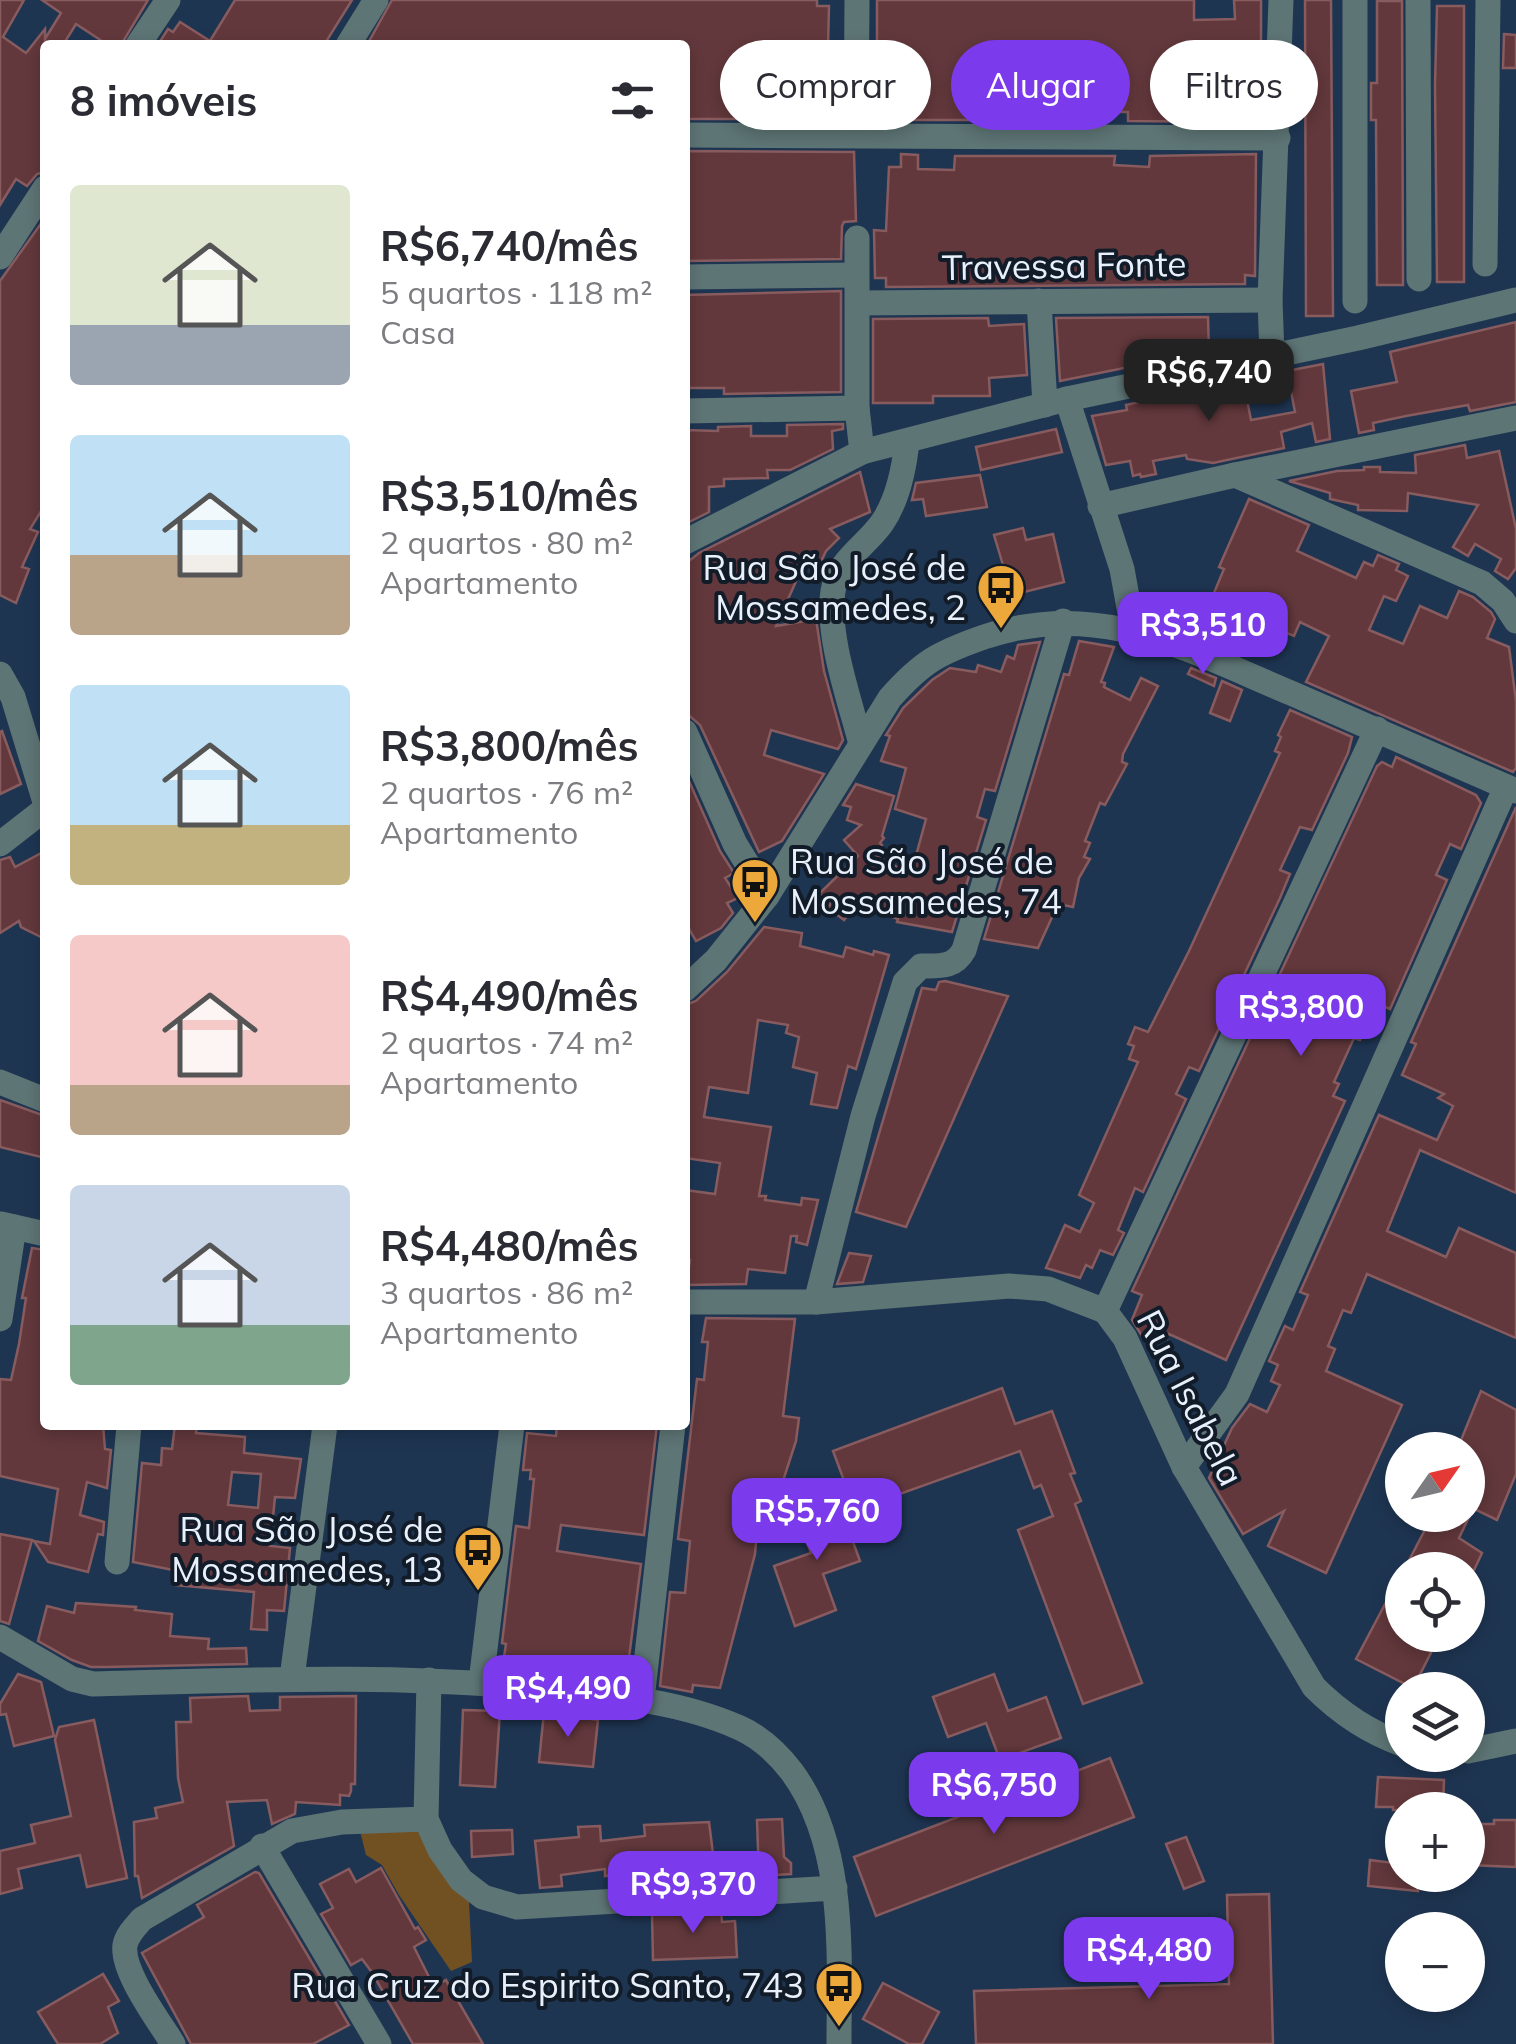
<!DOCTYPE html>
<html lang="pt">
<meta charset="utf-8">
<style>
:root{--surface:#fff;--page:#f7f7f7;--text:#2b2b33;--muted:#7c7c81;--accent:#7c3aed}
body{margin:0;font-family:Mulish,sans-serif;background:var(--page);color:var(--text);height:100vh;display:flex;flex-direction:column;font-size:38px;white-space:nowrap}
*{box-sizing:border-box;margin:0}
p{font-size:32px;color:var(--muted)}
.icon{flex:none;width:55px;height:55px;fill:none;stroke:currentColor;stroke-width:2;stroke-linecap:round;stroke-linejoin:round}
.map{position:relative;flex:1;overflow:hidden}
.sheet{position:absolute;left:40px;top:40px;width:650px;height:1390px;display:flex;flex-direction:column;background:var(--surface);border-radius:10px;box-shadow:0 5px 15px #0003}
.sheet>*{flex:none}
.hud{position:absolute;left:720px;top:40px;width:645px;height:90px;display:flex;gap:20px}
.needle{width:65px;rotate:56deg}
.fabs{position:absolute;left:1385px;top:1432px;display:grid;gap:20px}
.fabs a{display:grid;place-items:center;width:100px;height:100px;border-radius:50%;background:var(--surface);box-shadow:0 5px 15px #0003;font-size:50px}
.price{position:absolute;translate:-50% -85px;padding:0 22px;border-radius:20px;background:var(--accent);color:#fff;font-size:32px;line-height:65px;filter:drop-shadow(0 2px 5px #0008)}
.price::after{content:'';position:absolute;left:50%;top:60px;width:30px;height:22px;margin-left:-15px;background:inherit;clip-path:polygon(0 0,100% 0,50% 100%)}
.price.active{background:#222;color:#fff}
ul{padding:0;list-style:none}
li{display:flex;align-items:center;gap:30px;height:250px;padding:0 30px}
li span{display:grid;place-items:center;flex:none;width:280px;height:200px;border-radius:10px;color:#555}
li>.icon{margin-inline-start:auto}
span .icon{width:120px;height:120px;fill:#fffc;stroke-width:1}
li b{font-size:42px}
h2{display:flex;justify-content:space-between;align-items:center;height:120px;padding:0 30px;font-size:42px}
.tag{padding:0 35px;border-radius:45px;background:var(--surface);box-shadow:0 5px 15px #0003;font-size:35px;line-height:90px}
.tag.active{background:var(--accent);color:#fff}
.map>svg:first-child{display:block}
.green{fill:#715121}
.building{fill:#62383c;stroke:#885b5e;stroke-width:2.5;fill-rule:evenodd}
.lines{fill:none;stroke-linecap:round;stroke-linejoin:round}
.minor{stroke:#5e7575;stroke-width:25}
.labels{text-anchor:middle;stroke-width:8;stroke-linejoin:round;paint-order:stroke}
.street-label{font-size:35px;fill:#e8f0fc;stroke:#121c29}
.poi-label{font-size:35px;fill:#e8f0fc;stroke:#121c29;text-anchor:end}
</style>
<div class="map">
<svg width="1516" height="2044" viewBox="0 0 1516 2044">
<rect width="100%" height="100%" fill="#1e3552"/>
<path class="green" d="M418,1826l51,76 3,60 -21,9 -52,-76 -17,-30 -16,-10 -6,-24z"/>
<g class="building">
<path d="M0,0h24l-21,37 23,16 19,-24v10l16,-26 -19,-13h106l-27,45h-13l-32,-21 -13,21h-18v127l-8,2 -10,12 -11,-7 -16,26z"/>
<path d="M235,0h117l-28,45 -165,-2 9,-14 5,3 7,-10 30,19z"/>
<path d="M392,0h425v6h12l-1,41h7l-3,53h-16l-1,15h-18l1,-24 -49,-1v29h-64v-74h-318z"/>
<path d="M877,0h317v20l41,-1 -1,-19h27v91h-4v22h-15l1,9 -115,-1v-9h-18v-13h-36v22h-18v-15h-36l1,14h-135l-9,-7z"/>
<path d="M1305,0h26l2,316h-27z"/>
<path d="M1377,1h25l1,284h-26l-1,-165h-5v-37h6z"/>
<path d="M1437,6h27v276h-27l-2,-197z"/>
<path d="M1504,34l12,1v33h-13z"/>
<path d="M685,151l169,1 2,69 -12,1 -2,4 -1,33 -156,2z"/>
<path d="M901,154l17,1v14l36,1 1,-14h160l-1,9 35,2 1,-11 106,-2 -1,122 -10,-1v9l-359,3v-9h-11l-1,-48 12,1 3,-64h12z"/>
<path d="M45,218v287l-15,24 8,3 -16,35 7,2 -13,34 -16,-8v-314z"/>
<path d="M841,291v101l-117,2v-6h-39v-93z"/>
<path d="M1208,317l1,36 -32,6v-9l-33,1v13l-84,17 -4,-63z"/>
<path d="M988,318l1,8 35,-2 3,51 -38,3 1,18h-57v7h-60v-84z"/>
<path d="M1516,322v80l-46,9 -2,-6 -62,11 -33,7 1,7 -15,3 -8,-42 46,-9 -7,-30z"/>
<path d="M1323,364l7,75 -14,3 -4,-19 -31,9 3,16 -71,15 -26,-4 -1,-4 -17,3 -16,3 3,13 -15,3 -1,-3 -7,2 -3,-15 -24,4 -14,-49 35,-6 -1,-5 117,-26 8,41 44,-8 -8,-41z"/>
<path d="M843,424v5l-11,2 1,18 -43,21h-23l1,8 -44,1v7l-15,1v25l-24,12v-94l33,1v-4l33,-1v10h36v-11z"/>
<path d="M1056,429l6,23 -81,18 -5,-23z"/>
<path d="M1465,445l2,13 32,-7 17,78v39l-8,11 -13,-8 6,-12 -26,-15 -7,12 -15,-9 25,-42 -70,-12 -1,18 -49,-1v-5l-28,-6v-6l-41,-12 48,-10 27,-1v-3h16v5l36,1 -1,-18z"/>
<path d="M860,472l10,40 -40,17 9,9 -13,13 -7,15 -13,-7 -30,67 40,-7 8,52 19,69 -5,9 -67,-19 -7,25 60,19 -42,67 -23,11 -59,-127 -15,-13v-148l14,-11z"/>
<path d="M980,475l7,32 -61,9 -3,-17 -11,1 4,-17z"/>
<path d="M1249,499l60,26 -12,26 59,27 8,-16 9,4 5,-11 21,9 -3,6 12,6 -12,25 -12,-5 -15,34 34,14 17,-38 27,12 12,-27 14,6 18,15 4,7 -8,19 22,9 7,54v67l-3,4 -207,-90 23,-46 -29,-14 -6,14 -27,-11 8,-17 -29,-14 -22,52 -28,-10 28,-67 -5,-2z"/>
<path d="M1023,528l3,12 27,-6 11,48 -52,13 -18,-60z"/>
<path d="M1079,641l35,6 -13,35 4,1 -1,4 26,13 11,-22 17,8 -35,68 -1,8 5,2 -22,41 -5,-2 -15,38 5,2 -6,14 6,2 -11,19 -6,29 -15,-3 -20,44 -54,-9 80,-265 5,1z"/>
<path d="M1040,642l-45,149 -10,-2 -8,28 9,3 -34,112 -55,-10 1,-3 -41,-15 -13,16 -16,-12 3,-5 -12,-9 39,-38 -14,-16 17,-15 -14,-5 4,-13 -8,-2 13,-21 38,12 -12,40 2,2 -4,5 2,2 -8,10 37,19 15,-55 -31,-10 11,-41 -25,-7 9,-25 -4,-1 17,-27 29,-28 18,-12 26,4 2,-7 23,7 6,-16 7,3 4,-14z"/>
<path d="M1191,668l25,10 -2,8 -26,-12z"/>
<path d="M1222,681l20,9 -12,31 -20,-8z"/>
<path d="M1290,710l62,27 -4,16 -36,77 -12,-3 -20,43 10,4 -10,24 -81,173 -10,-4 -13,27 10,5 -43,93 -8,-4 -17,42 6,3 -11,22 -13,-5 -8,18 -6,-3 -6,13 -34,-10 19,-43 15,7 14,-29 -15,-8 59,-133 -9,-3 5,-13 -6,-2 7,-17 13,5 41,-81 91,-198 -5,-2 6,-14 -3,-2z"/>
<path d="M2,731l19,53 -21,10v-62z"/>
<path d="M1396,757l80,38 5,8 -20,46 -11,-5 -14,31 11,5 -57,129 -13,-6 -17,37 -6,-2 -20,44 5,2 -6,12 12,5 -119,259 -57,-26 -2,5 -20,-8 -5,5 -10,-16 10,-25 -10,-4 245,-525 5,-4 10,5z"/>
<path d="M685,772l35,79 14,22 -9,5 13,20 -11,5 6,10 -12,15 -25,13 -11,-19z"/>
<path d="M1516,807v386l-96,-43 -33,81 59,26 13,-29 57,25v85l-149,-64 -16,39 -8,-3 -15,36 7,3 -9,22 76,34 -76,168 -58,-27 16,-35 -41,23 -34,-56 23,-50 18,-24 17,8 13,-27 -9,-4 7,-16 -9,-4 16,-35 8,4 15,-35 -8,-3 79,-177 58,25 16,-34 -15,-8 6,-4 -42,-19 14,-31 -5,-2z"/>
<path d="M45,851v88l-24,-12 -2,-6 -19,12v-73l10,-3 5,10z"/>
<path d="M764,927l38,6 -2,13 43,11 3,-10 27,8 1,-4 15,4 -33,114 -8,-3 -11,42 -26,-4 6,-31 -24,-6 6,-30 -13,-4 2,-8 -30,-5 -10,73 -39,-6 -5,30 67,10 -12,69h7l-1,4 36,5 1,-7 16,2 -11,45 -11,-3 1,-6h-6l-6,37 -37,-4 -2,15 -60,1 4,-25 -5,-1v-69l30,4 5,-31 -35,-5v-153l11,-4 31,-29z"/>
<path d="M945,981l63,15 -102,231 -50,-15 66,-224 14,2 3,-8z"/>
<path d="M0,1100l45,16v42l-45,-11z"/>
<path d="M32,1248l13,2v175h58l2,24 6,1 -4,38 -20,-6 -7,33 24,7 -1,13 -5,-1 -10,38 -40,-10 -14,-21 16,3 8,-55 -58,-13v-97l11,1 8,-36 7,-46h-4z"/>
<path d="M849,1253l22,3 -8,26 -26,2z"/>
<path d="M706,1318l89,1 -12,97 16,2 -3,23 -26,80 -12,-1 -3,34 -35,134 -27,-3 -1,7 -32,-6 10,-94 15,1 5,-52 -12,-2 19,-160 7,1 4,-38h-6z"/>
<path d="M1002,1388l13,36 37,-13 23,62 -5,1 11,27 -6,3 67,179 -59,21 -65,-174 35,-14 -12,-31 -7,3 -14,-37 -165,59 -22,-59z"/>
<path d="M1481,1391l35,19v64l-19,46 -29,-14v-56h-11z"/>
<path d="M175,1425h22l-1,8 49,4 -1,16 57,6 -6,39 -20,-1 -5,49 20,2 -6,63 -17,-1v20l-16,-1 3,-37 -78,-7 2,-14 -45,-9 9,-99 19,2 1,-17 10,1zM232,1472l29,2 -3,34 -30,-3z"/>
<path d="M557,1425h100l-13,110 -83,-10 -4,26 84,13 -15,117 -95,-11 1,-10 -28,-3 2,-13 -4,-1 14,-117 13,2 5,-49h-4l1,-9h-8l4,-37 29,3z"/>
<path d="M838,1501l22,60 -37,13 13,36 -41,16 -21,-60 37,-13 -14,-36z"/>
<path d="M1452,1515h18l-11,23 23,15 -8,17h-70l25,-48 18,8z"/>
<path d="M0,1534l32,6 -23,84 -9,-3z"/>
<path d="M1402,1572v63h38l-27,53 -57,-29z"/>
<path d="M76,1603l60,4 -1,3 37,4 -2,22 39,3 -1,10 38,-1 1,16 -140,3h-16l-19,-7 -34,-19 9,-35 27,7z"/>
<path d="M18,1674l23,8 13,54 -40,10 -8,-32 -6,1v-11z"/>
<path d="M994,1674l14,37 38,-14 15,41 -61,22 -14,-37 -38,14 -15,-40z"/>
<path d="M248,1696l2,15 30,-1v-13l76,-1 -1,88h-4v7l-2,5 -9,-1v10l-44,-3 -1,12 -23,10 -5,-24 -40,2 7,44 -92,52 -4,-22h-3l-1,-54 23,-4 -2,-10 28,-6 -5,-24 -2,-56h15l-1,-24z"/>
<path d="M463,1710l37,1 -5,76 -35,-2z"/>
<path d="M544,1712l54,8 -5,47 -54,-5z"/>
<path d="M94,1720l33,158 -40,9 -7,-32 -62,14 4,19 -22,6v-43l35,-8 -4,-18 40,-9 -16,-76 4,-13z"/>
<path d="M1110,1758l24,59 -258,99 -22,-59z"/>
<path d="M1378,1777l66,3 -1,30h-50v-3h-17z"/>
<path d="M782,1819l2,38 7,6v11l-32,2 -2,-56z"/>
<path d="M1494,1820h22v47l-48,-2v-30l13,2 1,-13h12z"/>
<path d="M709,1822l7,55 -54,3 -2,-10 -55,6v-7l-44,6 1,11 -22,2 -5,-47 44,-4 -1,-10 22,-1 1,15 44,-5 -1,-11z"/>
<path d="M512,1830l1,24 -41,3 -1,-26z"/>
<path d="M1186,1837l18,44 -20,8 -18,-45z"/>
<path d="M1370,1860l32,4v11h16v16l-50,-5z"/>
<path d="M381,1868l34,61 3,-2 8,13 -12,7 20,40 12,-7 37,64h-70l-42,-73 -9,-12 -11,6 -30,-51 12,-6 -13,-24 29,-15 7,13z"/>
<path d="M255,1872l4,1 90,152 -36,19h-122l-49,-91 62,-36 -7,-12z"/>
<path d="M1269,1894l4,150h-297l-2,-53 255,-7 -2,-89z"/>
<path d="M721,1911l1,11 13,-1 2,36 -84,3 -1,-45z"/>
<path d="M103,1974l16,27 -11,6 10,26 -18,11h-42l-20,-32z"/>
<path d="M883,1983l56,29 -17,32h-13l-46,-25z"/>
</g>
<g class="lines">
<g class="minor">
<path d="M1355,0v301"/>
<path d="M1418,0l1,279"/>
<path d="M138,45l30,-45"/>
<path d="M348,45l28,-45"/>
<path d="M685,135l593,3"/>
<path d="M856,135l1,-135"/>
<path d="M857,238v170l5,44"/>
<path d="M0,257l45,-69"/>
<path d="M1485,264l3,-264"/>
<path d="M685,277l171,-2"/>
<path d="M1039,301l6,104"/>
<path d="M858,303l412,-3"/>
<path d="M1272,356l-2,-56 11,-300"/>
<path d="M1067,399l55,170 11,61"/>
<path d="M685,411l172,-3"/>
<path d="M1235,475l247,108 21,18 13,20"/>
<path d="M1100,506l135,-31 281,-57"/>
<path d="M685,542l177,-90 205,-53 291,-61 158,-38"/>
<path d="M0,674l13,23 32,105"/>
<path d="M685,732l50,112 32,52"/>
<path d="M861,744c-11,-43 -35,-109 -28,-153 5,-31 32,-44 49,-68 16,-23 22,-54 25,-81"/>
<path d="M0,844l45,-35"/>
<path d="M685,989l31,-29 51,-64 123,-198c32,-36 48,-45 94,-61 114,-39 204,13 307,56 75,32 150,65 225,98"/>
<path d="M0,1082l45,18"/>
<path d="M1,1224l44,10"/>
<path d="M685,1302h131l193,-16 39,3 57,22 20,27 59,129 130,220c26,26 54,45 88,57"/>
<path d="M816,1302l47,-186 42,-134 16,-16c19,0 33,2 43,-16l99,-329"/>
<path d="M1105,1311l272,-582"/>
<path d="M0,1319l14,-92"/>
<path d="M1184,1467l53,-73 269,-607"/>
<path d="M117,1562l12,-137"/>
<path d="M0,1637l72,42 21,5c155,-4 309,-11 463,6 63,6 126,12 184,38 20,9 39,27 52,44 55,75 47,184 47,272"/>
<path d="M292,1678l33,-253"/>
<path d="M429,1680l-3,139 14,31 21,30 22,17 34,10 318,-19"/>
<path d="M481,1682l31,-257"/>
<path d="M642,1699l31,-274"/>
<path d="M1468,1751l48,-10"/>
<path d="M262,1846l117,198"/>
<path d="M173,2044c-14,-23 -52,-73 -48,-99 2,-10 10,-18 17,-26l150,-88 50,-9 84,-3"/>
</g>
</g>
<defs>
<g id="bus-pin" transform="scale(2.5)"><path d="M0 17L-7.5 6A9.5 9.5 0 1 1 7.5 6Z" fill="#eda83b" stroke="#121c29"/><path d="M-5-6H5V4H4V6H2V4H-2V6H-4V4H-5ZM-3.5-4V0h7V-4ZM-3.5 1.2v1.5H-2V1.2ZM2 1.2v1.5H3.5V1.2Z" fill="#111"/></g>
</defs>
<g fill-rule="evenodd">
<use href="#bus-pin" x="1001" y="588"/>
<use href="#bus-pin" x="755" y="882"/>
<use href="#bus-pin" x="478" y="1550"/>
<use href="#bus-pin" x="839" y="1986"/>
</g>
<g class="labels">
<g class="street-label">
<text transform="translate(1064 266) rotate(-1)" y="12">Travessa Fonte</text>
<text transform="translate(1190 1398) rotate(63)" y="12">Rua Isabela</text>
</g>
<g class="poi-label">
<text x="966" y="580">Rua São José de<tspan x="966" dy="40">Mossamedes, 2</tspan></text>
<text x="790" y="874" text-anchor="start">Rua São José de<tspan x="790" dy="40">Mossamedes, 74</tspan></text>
<text x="443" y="1542">Rua São José de<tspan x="443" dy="40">Mossamedes, 13</tspan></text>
<text x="804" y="1998">Rua Cruz do Espirito Santo, 743</text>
</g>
</g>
</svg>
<div class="fabs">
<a><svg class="needle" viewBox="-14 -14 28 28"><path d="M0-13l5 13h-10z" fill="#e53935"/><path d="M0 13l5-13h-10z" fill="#7c7c81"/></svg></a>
<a><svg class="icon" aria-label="locate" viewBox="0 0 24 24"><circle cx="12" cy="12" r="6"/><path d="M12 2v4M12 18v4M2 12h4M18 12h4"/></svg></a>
<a><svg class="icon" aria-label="layers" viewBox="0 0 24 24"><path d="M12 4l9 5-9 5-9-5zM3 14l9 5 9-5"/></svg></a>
<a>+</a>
<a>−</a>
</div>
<b class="price active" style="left:1209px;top:424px">R$6,740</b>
<b class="price" style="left:1203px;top:677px">R$3,510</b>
<b class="price" style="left:1301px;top:1059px">R$3,800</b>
<b class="price" style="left:817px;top:1563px">R$5,760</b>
<b class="price" style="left:568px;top:1740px">R$4,490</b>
<b class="price" style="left:994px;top:1837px">R$6,750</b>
<b class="price" style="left:693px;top:1936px">R$9,370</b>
<b class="price" style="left:1149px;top:2002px">R$4,480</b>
<div class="hud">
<a class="tag">Comprar</a>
<a class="tag active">Alugar</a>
<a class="tag">Filtros</a>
</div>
<section class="sheet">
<h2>8 imóveis<svg class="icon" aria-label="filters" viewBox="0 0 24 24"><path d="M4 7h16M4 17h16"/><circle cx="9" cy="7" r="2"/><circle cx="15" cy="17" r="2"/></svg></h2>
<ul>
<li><span style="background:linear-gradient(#dfe7d0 70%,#9aa5b1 0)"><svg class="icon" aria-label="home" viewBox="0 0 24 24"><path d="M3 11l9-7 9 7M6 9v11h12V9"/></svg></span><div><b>R$6,740/mês</b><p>5 quartos · 118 m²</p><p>Casa</p></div></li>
<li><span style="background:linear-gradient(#bfe0f5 60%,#b9a48a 0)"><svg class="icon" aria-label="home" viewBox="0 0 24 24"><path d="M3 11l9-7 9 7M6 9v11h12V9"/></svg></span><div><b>R$3,510/mês</b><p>2 quartos · 80 m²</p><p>Apartamento</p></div></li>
<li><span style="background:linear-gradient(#bfe0f5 70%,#c2b280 0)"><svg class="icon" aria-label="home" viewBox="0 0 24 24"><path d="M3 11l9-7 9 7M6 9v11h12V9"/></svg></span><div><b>R$3,800/mês</b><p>2 quartos · 76 m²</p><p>Apartamento</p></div></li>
<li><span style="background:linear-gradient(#f6c9c9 75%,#b9a48a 0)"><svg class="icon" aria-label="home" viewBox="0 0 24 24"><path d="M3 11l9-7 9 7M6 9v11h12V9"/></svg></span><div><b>R$4,490/mês</b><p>2 quartos · 74 m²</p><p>Apartamento</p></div></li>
<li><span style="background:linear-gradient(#c9d6e8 70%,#7fa58c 0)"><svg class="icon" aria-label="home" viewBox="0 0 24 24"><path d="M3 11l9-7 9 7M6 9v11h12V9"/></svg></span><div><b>R$4,480/mês</b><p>3 quartos · 86 m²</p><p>Apartamento</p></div></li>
</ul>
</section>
</div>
